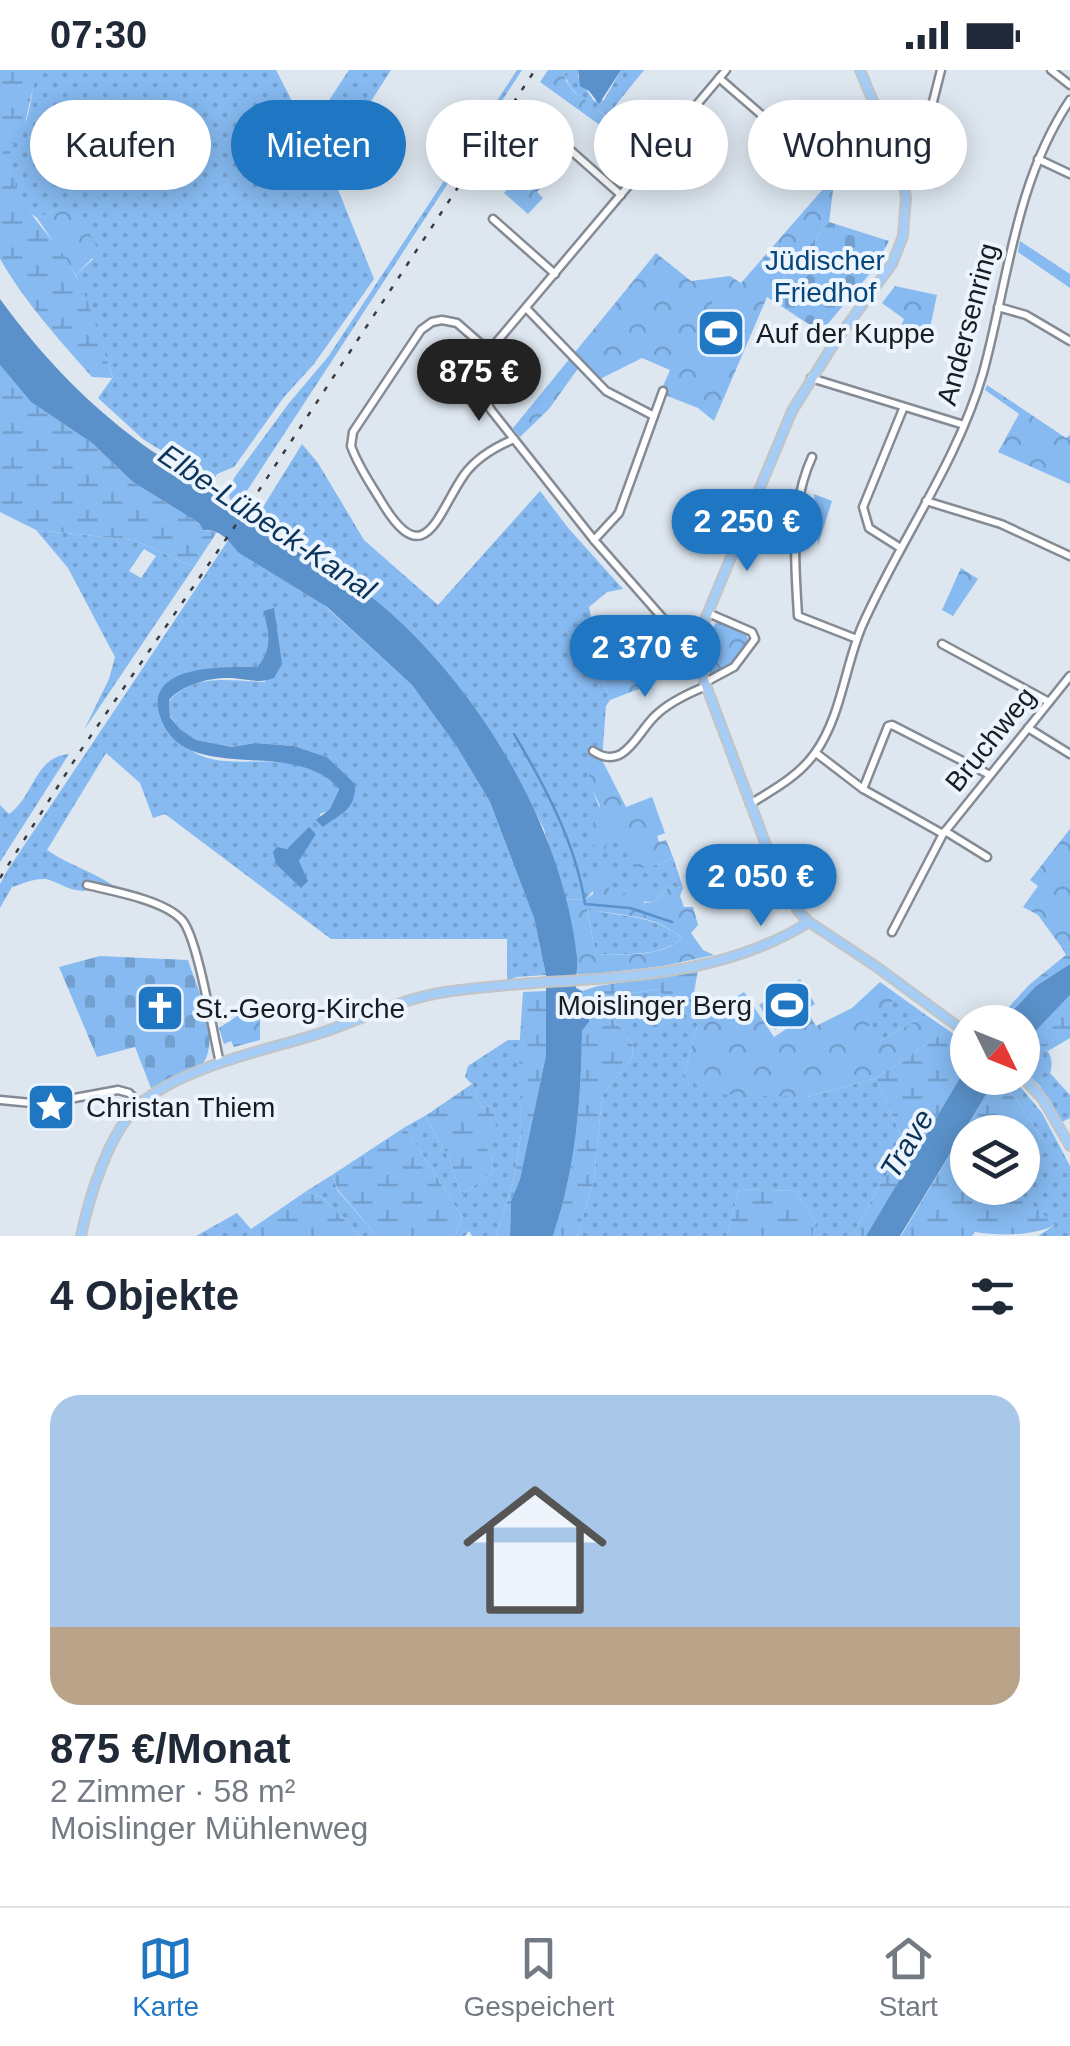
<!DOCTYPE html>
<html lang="de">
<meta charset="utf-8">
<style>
:root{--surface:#fff;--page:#f6f6f7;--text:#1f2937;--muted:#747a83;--line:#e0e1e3;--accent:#1f77c4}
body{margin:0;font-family:Arial,sans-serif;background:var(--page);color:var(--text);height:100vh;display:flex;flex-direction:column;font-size:38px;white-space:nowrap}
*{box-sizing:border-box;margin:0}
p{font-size:32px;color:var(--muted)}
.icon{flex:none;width:55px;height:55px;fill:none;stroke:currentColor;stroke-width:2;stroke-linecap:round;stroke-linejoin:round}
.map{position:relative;height:1166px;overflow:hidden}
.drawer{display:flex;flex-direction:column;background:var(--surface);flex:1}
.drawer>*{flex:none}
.guide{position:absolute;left:30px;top:30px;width:1010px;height:90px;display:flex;gap:20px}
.needle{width:65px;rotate:133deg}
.buttons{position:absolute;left:950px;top:935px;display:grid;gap:20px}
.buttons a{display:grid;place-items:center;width:90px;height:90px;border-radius:50%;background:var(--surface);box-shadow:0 5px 25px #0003;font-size:50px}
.price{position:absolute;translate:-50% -85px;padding:0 22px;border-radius:35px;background:var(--accent);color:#fff;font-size:32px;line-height:65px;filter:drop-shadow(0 2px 5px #0008)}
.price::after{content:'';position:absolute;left:50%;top:60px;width:30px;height:22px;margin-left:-15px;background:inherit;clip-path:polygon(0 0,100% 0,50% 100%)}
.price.current{background:#222;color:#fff}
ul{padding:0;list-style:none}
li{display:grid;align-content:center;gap:20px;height:530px;padding:0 50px}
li+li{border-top:2px solid var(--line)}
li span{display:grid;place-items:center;height:310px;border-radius:30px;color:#555}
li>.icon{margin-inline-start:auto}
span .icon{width:180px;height:180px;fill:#fffc;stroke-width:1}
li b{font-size:42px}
h2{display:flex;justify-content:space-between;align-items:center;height:120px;padding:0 50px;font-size:42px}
.pill{padding:0 35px;border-radius:45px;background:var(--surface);box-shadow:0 5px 25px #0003;font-size:35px;line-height:90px}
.pill.current{background:var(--accent);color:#fff}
.status{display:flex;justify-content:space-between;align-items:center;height:70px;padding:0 50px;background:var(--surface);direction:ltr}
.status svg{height:28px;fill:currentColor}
.menu{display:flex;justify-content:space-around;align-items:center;height:140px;border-top:2px solid var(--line);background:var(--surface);font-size:28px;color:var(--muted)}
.menu a{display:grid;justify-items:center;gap:5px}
.menu .current{color:var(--accent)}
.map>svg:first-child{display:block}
.grass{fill:url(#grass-dots);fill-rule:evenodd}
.forest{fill:url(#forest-crowns);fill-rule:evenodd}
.wetland{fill:url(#wetland-marsh)}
.cemetery{fill:url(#cemetery-stones)}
.pitch{fill:#86baf1}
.water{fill:#5a91ca}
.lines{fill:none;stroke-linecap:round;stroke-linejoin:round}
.stream{stroke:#5a91ca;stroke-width:2.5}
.minor-casing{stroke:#848b94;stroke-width:11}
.major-casing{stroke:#c3c4c5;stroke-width:12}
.minor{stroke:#fff;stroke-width:6}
.major{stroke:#a6cdf5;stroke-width:8}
.rail{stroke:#393d42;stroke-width:2.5;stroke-dasharray:5 10;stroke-linecap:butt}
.labels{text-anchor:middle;stroke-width:8;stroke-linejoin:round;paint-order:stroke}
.park-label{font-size:28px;fill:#08477c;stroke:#ecf4fe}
.street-label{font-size:28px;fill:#191c20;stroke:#ecf4fe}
.poi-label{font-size:28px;fill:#191c20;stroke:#ecf4fe;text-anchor:start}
.water-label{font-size:30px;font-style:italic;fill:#0b345a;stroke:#ecf4fe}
</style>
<div class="status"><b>07:30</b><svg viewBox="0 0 49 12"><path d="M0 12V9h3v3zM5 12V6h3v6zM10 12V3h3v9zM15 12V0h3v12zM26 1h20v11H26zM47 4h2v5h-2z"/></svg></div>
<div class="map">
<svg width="1070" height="1166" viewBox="0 0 1070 1166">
<defs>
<pattern id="grass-dots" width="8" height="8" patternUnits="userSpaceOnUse" patternTransform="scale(2.5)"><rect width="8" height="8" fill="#86baf1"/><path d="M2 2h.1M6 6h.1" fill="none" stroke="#739fce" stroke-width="1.8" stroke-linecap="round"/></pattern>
<pattern id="forest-crowns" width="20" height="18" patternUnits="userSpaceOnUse" patternTransform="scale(2.5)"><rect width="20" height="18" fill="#86baf1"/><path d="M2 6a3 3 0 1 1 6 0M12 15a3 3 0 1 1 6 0" fill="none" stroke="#739fce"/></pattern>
<pattern id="wetland-marsh" width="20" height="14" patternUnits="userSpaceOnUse" patternTransform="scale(2.5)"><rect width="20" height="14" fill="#86baf1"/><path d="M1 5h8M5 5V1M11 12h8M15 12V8" fill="none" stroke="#739fce"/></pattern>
<pattern id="cemetery-stones" width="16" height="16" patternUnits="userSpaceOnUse" patternTransform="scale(2.5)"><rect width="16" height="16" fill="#86baf1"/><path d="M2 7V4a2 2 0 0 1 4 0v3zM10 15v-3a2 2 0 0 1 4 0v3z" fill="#739fce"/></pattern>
</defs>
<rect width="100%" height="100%" fill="#dee7f0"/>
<g class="grass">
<path d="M37,0h239l32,62 41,-62h42l-62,97 45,112 -60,85 -30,33 -50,70 -17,7 -4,8 -69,-42 -46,-42 15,-21 -37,-102 17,-16 -35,-50 -21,9c-20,-13 -34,-49 -27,-73 2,-8 11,-12 14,-19 8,-17 7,-38 13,-56z"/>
<path d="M517,0h5l-285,436 -4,1 -4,-11 5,-18 55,-75 39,-46z"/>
<path d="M564,0h14v7l16,24 10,-1 17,-30h23l-37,46c-18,-13 -40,-23 -43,-46z"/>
<path d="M302,374l16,19 46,77 74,65 102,-114 29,38 54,60 -16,3 -18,15 4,19 -5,7 22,67 -4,6 -4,54 -11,-2c-4,55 27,76 67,107l15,-8 10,31 -13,-2 -16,16 -45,-2v-28l-23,27 -21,1 -21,-71 -40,-74 -40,-61 -91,-95 -114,-76 -15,-3 16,-8z"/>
<path d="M36,460l98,10 60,27 -110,163 25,-51 6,-22 -47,-89zM144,479l12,7 -15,22 -12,-7z"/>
<path d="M229,469l10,14 85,52 88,80 45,62 33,55 44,116 12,57 -29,2 -10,4v-42h-176l-166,-125 -12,4 -13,-35 -34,-30 -59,97c23,16 48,22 70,38l-30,-6 -2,9c-20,-1 -25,-9 -40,-12 -11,-1 -23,5 -33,8l-12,21v-24l7,-13zM273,539l-8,73c-33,-1 -71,-10 -96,19l1,15 10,13 16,11 36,7 23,-4 39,3 33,11 27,27 -31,43 -3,-13 10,-4 9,-22c-43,-48 -116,-9 -150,-40 -12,-11 -21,-33 -31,-47 13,-36 67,-30 99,-34 16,-18 12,-34 6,-56zM316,763l-17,28 3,11 -25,-24 9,1z"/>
<path d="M69,684l-69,108v-57l9,9c25,-17 25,-57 60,-60z"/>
<path d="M587,838c33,10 67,6 95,30 -22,20 -58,15 -86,17z"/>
<path d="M659,919l7,13 32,20 -14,53 123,22 69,-19 31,71 -27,35 -28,52h-40l4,-14 -21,-31 -56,-2 -12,47h-150l17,-56 8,-84 30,-38 1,-12 -8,-14 -23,-23 5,-8 10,6 11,-13z"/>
<path d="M898,925l28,20 -46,26 -17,-10z"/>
<path d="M1030,966c15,9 26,20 20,37l20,22v23l-8,4 -22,-36 -17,-16 -1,-26z"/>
<path d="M508,970h12l1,95 -8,48 -17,53h-24l-3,-5 -4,5h-10l7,-19 -57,-90 20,-11 25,44 11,35 32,-23 -2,-17 -10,-13 11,-36 -11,2 -9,-24 -7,-7 3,-11z"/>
<path d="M996,1008h17l29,35 28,53v70h-32l17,-11 -58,-26 2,-11h23l1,-37 19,-13 -25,-38z"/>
<path d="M332,1105l6,16 39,45h-17l-38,-39 -17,-5z"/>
<path d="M237,1143l14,16 -4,7h-51z"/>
</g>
<g class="forest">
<path d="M548,0h16l2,11 8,11 76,57 -6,8 -104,-75z"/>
<path d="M534,104l7,2 2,9 -6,7 6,6 -15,16 -24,-21 15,-17z"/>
<path d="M830,111l4,2 -5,39 -62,75 -53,124 -16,-13 -38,-15 10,-23 -28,-12 -44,22 -16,-17 -33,46 -29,28 -7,-9 143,-175 35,28 39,-5 11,7z"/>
<path d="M58,139c18,4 36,26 40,43l-22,23 -39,-57z"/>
<path d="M1020,171l50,33v14l-52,-36z"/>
<path d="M895,216l42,9 -9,42 -28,-8 4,-10 -22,-16z"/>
<path d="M987,315l79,53 4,-3v49l-72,-32 21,-38 -34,-24z"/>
<path d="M814,424l18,7 -14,44z"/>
<path d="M961,498l17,11 -25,37 -11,-6z"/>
<path d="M614,550l38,64 -42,16 -22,-68 5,-6z"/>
<path d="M717,550c13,4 29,7 32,23l-16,22 -23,12 -5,-32z"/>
<path d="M590,687l12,3 24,47 26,-10 13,36 -8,3 2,6 7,-2 7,17 -15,8 -22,4 -24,-39 -9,25 -16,-17 13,-32 -11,-24z"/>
<path d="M1070,759v117l-8,2 -24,-33 -15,-8 15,-21 -8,-6z"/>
<path d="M605,793l4,9v28c14,-1 19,-12 33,-11l6,5 -5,9 11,-1 16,-16 13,2 -3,8 4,11h9l5,18 -7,8 12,17 11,5 -51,11 -78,9 -11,-2 -9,-73 21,-1 7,-5v-14zM587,839c33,7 68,5 95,29 -22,21 -59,15 -86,17z"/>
<path d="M880,912l18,13 -34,36 16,10 46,-26 22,15 -72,48 -69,19 -99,-3 -24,-19 14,-53 -32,-20 27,-4 36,3 15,-9 30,45 35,-23 7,12 36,-18z"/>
<path d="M260,937v33l-26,7 -3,-6 -7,3 -5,-16 30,-20z"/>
</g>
<g class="wetland">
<path d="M0,0h37l-13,58 -14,18c-2,62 39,79 65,128 17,32 26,70 38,104l-21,-1c-33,-37 -67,-75 -92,-118z"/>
<path d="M0,295l31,37 61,41 41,39 66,41 4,7 14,2 -23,35 -60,-27 -98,-10 -36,-18z"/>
<path d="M1070,876v18l-34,22 -34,36h-7l35,-38 36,-29 -4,-7z"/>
<path d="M698,900l-5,28 -27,4 -7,-13 -31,5 -11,13 -10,-6 -5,8 23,23 8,14 -1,12 -30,38 -8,84 -17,56h-24c23,-68 28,-134 29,-205l7,-9 1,-14 -8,-4v-13l16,-5z"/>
<path d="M546,921v64l-26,124 -9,22 -1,35h-14l17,-53 8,-48 -2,-83 4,-60z"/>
<path d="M1070,925v43l-22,13 -18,-15z"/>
<path d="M948,960l19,13v23l-101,170h-14l28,-52 27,-35 -31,-71z"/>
<path d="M995,1009l22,21 25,38 -19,13 -1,-19h-54v56h31l-1,11 22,-6 35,32c-22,11 -55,11 -80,7l-3,4h-71z"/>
<path d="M472,1014l9,24 11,-2 4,20 -14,16 9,13 2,17 -32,23 -11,-35 -25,-44z"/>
<path d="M405,1057l57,90 -7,19h-78l-39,-46 -6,-15z"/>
<path d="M739,1119l56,2 21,31 -4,14h-85z"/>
<path d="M305,1122l17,5 38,39h-113l4,-7z"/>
</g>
<g class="cemetery">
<path d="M829,152l60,19 -17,30 -51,61 -54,-35z"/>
<path d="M100,886l88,4c9,29 34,77 14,105l-51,23 -16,-41 -38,10 -38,-90z"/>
</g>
<g class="pitch">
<path d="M716,224l38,16 -28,63 -38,-16z"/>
<path d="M800,909l15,25 -40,26 -16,-25z"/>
</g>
<g class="water">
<path d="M578,0h43l-22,34 -10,-13 -9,-5z"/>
<path d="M0,229c42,58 93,111 152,152 15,10 31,19 45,30 21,15 35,38 62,41 38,25 79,48 115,77 102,83 189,227 203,359 1,10 -2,20 -1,30l6,3v13l8,4 -1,14 -7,9c-1,71 -6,137 -29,205h-43l1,-35 9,-22 26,-124v-80l-12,-57 -44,-116 -33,-55 -45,-62 -85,-78 -88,-54c-10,-12 -18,-24 -36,-23l-4,-7 -66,-41 -41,-39 -61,-41 -31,-37z"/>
<path d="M274,538l8,56 -8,14c-15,6 -27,1 -42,0 -21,-1 -49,6 -63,22l1,17 10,12 16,11 36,7 23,-4 39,3 33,11 28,27c1,26 -14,29 -32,43l-7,-7 14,-11 9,-20c-44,-53 -153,-2 -178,-70 -21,-56 65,-52 96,-52 16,-18 12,-35 6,-56z"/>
<path d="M309,757l7,7 -17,27 9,20 -7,7 -25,-24 -3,-12 4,-5 10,2z"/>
<path d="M1070,894v31l-47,49 -1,-22h-20l34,-36z"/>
<path d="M967,996l1,12h28l-96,158h-34z"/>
</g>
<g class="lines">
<path class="stream" d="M514,664c31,52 62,110 71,170l45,4 42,14"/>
<g class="minor-casing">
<g id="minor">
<path d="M1051,0l19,15"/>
<path d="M719,8l114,99"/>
<path d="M550,62l71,63"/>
<path d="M1038,89l32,15"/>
<path d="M901,99l18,-12 22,-87"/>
<path d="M493,149l62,55"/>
<path d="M998,237l28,8 44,26"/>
<path d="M527,239l79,82 48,25"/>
<path d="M489,281l-32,-28 -15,-3 -10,2 -11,8 -68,102 -2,14c7,20 19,37 30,55 44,74 56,13 83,-26 12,-17 31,-28 50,-36"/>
<path d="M811,308l153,47"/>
<path d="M812,387c-23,50 -17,105 -14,159l59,23"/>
<path d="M926,431l75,23 69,32"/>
<path d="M594,470l25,-27 44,-122"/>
<path d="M899,477l-30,-19 -6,-21 40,-98"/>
<path d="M942,574l107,58"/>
<path d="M697,576l-16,-7 -87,-99 -103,-130c-13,-21 -13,-37 -2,-59l237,-281"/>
<path d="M704,613l30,-16 21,-28 -3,-7 -44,-19"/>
<path d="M1028,658l42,26"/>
<path d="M593,681c31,21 44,-18 62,-35 13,-13 32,-22 49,-29"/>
<path d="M816,683l47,36 80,45"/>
<path d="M863,719l25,-63 4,-1 98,50"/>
<path d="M750,734c23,-14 49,-28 65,-51 26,-36 30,-87 47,-127 38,-86 95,-163 121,-253 25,-92 32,-191 87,-273"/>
<path d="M945,761l42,26"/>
<path d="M87,815c25,6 77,15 95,35 16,18 31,114 38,143"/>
<path d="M892,862l51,-98 127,-158"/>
<path d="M0,1030l42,4 76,-14 11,3 11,11"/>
</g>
</g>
<g class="major-casing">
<g id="major">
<path d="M860,0l41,99 5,28 -3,39 -11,28 -57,78 -43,69 -93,223 -1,30 74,197 26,50 11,11 65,43 94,69"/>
<path d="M1022,1007l20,21 28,48"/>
<path d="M81,1166c8,-39 28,-104 58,-131 40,-36 118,-53 169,-68 46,-13 89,-38 137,-45 123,-19 255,-1 364,-70"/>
</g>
</g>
<use href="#minor" class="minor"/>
<use href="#major" class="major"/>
<path class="rail" d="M0,808l79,-125 167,-243 289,-440"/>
</g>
<defs>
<g id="stadium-square" transform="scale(2.5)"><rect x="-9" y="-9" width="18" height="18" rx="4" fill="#1f77c4" stroke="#ecf4fe"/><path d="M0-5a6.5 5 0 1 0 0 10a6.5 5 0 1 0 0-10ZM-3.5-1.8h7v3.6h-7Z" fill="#fff"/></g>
<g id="church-square" transform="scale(2.5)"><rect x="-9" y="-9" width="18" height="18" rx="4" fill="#1f77c4" stroke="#ecf4fe"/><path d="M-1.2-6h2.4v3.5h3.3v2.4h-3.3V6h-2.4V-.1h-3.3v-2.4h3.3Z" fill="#fff"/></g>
<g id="sight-square" transform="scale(2.5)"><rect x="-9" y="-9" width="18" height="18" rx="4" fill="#1f77c4" stroke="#ecf4fe"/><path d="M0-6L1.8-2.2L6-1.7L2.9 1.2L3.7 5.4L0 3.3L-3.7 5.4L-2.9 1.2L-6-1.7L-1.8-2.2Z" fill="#fff"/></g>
</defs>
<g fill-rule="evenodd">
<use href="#stadium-square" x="721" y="263"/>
<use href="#stadium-square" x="787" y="935"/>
<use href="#church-square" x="160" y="938"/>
<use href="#sight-square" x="51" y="1037"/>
</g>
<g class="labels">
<g class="park-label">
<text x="825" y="200">Jüdischer<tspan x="825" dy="32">Friedhof</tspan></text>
</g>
<g class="street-label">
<text transform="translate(967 254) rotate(-75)" y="10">Andersenring</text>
<text transform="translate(990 669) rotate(-51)" y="10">Bruchweg</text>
</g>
<g class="poi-label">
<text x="756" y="273">Auf der Kuppe</text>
<text x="752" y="945" text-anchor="end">Moislinger Berg</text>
<text x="195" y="948">St.-Georg-Kirche</text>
<text x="86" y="1047">Christan Thiem</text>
</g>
<g class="water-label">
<text transform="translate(267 452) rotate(34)" y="10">Elbe-Lübeck-Kanal</text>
<text transform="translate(907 1074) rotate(-59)" y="10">Trave</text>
</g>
</g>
</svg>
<div class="buttons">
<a><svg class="needle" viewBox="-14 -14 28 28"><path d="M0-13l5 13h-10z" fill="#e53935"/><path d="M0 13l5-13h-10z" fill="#747a83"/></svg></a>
<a><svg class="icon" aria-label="layers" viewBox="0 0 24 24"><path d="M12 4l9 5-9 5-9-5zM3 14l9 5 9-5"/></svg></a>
</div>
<b class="price current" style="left:479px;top:354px">875 €</b>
<b class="price" style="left:747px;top:504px">2 250 €</b>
<b class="price" style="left:645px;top:630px">2 370 €</b>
<b class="price" style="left:761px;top:859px">2 050 €</b>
<div class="guide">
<a class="pill">Kaufen</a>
<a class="pill current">Mieten</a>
<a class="pill">Filter</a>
<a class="pill">Neu</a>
<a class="pill">Wohnung</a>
</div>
</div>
<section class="drawer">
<h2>4 Objekte<svg class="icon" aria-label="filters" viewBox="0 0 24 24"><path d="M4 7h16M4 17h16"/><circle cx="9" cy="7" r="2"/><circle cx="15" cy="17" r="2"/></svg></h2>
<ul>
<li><span style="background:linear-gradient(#a9c7e8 75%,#b9a48a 0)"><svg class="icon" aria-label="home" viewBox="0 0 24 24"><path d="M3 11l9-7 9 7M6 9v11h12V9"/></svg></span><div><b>875 €/Monat</b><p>2 Zimmer · 58 m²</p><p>Moislinger Mühlenweg</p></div></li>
</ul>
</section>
<nav class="menu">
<a class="current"><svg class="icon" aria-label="map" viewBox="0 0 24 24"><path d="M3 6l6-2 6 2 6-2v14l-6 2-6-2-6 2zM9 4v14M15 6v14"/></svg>Karte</a>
<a><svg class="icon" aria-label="saved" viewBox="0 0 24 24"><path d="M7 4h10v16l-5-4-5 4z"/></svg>Gespeichert</a>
<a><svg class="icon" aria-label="home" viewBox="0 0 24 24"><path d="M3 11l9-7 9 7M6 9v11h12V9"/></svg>Start</a>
</nav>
